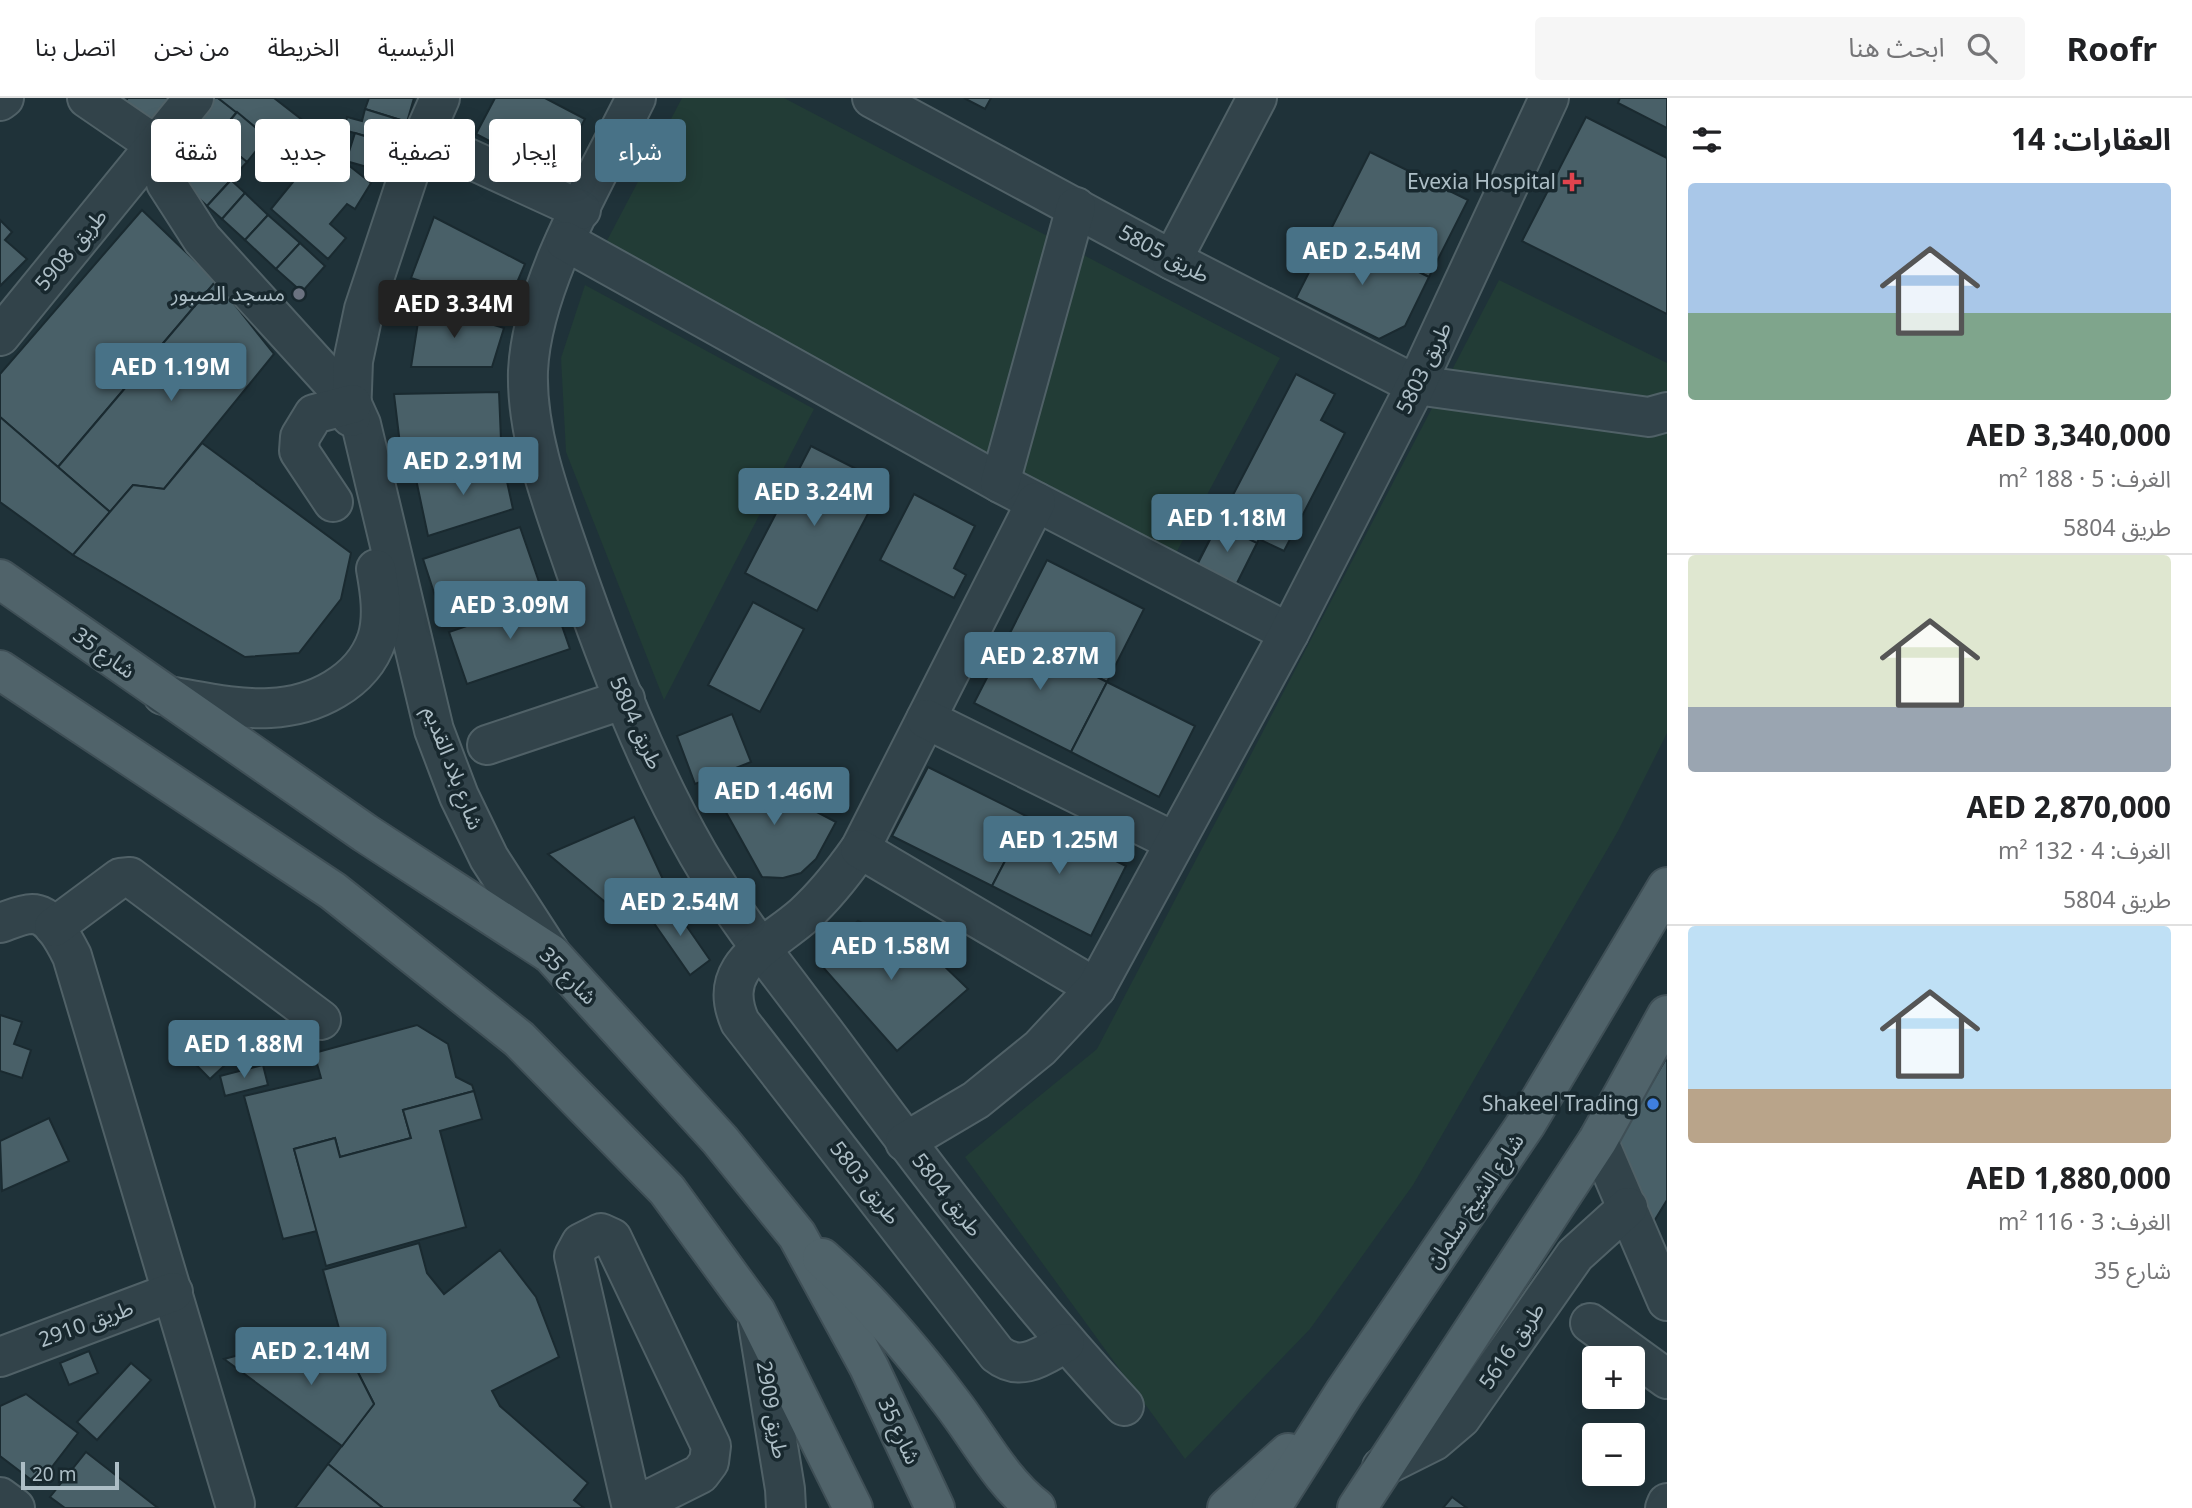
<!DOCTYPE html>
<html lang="ar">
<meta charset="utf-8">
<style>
:root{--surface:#fff;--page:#f6f6f6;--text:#202124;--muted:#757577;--line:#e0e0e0;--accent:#487287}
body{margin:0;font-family:"Noto Sans","Noto Sans Arabic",sans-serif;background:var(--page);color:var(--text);direction:rtl;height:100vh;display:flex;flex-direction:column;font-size:26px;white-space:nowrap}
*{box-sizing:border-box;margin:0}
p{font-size:23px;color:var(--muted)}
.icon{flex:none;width:38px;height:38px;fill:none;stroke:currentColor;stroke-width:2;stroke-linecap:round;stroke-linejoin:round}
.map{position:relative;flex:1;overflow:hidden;direction:ltr}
.sheet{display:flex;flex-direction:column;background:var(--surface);width:525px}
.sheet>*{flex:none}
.banner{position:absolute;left:21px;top:21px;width:665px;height:63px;direction:rtl;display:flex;gap:14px}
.controls{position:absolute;left:1582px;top:1248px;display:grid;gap:14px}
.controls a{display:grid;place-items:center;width:63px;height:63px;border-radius:7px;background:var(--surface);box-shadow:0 4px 18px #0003;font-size:35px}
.scale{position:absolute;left:21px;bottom:18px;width:98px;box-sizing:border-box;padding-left:7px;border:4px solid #adbec6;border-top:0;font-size:19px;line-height:24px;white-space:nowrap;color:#adbec6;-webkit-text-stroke:5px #18282e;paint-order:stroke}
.price{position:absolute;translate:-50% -60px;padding:0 16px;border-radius:7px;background:var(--accent);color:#fff;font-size:23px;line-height:46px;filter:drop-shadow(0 2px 4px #0008)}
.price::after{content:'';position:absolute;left:50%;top:42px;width:21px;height:16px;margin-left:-10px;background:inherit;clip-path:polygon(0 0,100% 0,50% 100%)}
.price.current{background:#222;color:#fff}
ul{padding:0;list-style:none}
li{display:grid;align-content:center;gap:14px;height:371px;padding:0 21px}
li+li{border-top:2px solid var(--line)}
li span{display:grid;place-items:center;height:217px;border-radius:7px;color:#555}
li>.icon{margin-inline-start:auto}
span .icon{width:126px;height:126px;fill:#fffc;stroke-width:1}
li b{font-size:30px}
h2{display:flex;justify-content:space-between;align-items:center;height:84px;padding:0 21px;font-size:30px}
.chip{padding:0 24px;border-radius:7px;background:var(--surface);box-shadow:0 4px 18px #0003;font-size:24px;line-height:63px}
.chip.current{background:var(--accent);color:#fff}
header{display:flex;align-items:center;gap:42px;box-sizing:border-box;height:98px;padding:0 35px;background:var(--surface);border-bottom:2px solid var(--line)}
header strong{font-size:33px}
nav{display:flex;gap:38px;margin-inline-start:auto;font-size:24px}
.search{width:490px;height:63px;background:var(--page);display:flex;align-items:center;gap:18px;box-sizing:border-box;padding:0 24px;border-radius:7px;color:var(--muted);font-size:26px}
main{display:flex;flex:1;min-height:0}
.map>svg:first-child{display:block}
.green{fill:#223c36}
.building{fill:#496068;stroke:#1a2a30;stroke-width:2}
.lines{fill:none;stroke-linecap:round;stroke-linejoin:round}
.minor-casing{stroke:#506167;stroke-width:42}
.major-casing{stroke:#3f4f56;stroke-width:42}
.minor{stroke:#32434a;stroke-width:38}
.major{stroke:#50636a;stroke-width:38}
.health-dot{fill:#e0444e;stroke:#18282e;stroke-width:2.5}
.worship-dot{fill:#6b7280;stroke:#18282e;stroke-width:2.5}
.shop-dot{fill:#3f7fe0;stroke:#18282e;stroke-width:2.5}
.labels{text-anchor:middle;stroke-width:7;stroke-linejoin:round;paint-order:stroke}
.poi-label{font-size:21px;fill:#adbec6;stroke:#18282e;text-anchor:end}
.street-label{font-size:21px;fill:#adbec6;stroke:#18282e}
</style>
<header>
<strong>Roofr</strong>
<div class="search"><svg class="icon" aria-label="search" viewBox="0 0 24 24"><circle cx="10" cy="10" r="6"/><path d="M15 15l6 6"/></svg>ابحث هنا</div>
<nav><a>الرئيسية</a><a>الخريطة</a><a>من نحن</a><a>اتصل بنا</a></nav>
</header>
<main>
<section class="sheet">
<h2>العقارات: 14<svg class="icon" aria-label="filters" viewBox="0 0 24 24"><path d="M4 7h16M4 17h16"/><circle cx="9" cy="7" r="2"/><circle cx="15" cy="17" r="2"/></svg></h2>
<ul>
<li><span style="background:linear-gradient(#a9c7e8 60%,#7fa58c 0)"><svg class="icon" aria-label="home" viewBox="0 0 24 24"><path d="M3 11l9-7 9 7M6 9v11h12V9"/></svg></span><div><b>AED 3,340,000</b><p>الغرف: 5 · 188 m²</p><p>طريق 5804</p></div></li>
<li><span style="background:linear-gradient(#dfe7d0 70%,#9aa5b1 0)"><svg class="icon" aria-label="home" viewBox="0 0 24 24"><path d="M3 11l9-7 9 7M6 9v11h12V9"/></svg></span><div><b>AED 2,870,000</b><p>الغرف: 4 · 132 m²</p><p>طريق 5804</p></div></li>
<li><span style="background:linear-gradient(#bfe0f5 75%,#b9a48a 0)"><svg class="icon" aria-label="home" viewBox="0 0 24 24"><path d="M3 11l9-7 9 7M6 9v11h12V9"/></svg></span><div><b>AED 1,880,000</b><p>الغرف: 3 · 116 m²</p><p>شارع 35</p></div></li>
</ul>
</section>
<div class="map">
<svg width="1667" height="1410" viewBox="0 0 1667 1410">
<rect width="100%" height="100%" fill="#1f3239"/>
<g class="green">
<path d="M682,0h102l496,260 -104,195 -575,-301z"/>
<path d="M1499,182l168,83v370l-49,98 -205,354 -103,144 -125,130 -220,-302 132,-108z"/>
<path d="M585,187l229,124 -150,291 -98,-248 -5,-94z"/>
</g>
<g class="building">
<path d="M128,0h56l-23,31 -36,-27z"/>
<path d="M207,0h11l19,14 -21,25 -25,-20z"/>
<path d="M218,0h56l27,21 -22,27z"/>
<path d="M369,0h45l-7,24 -42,-13z"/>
<path d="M495,0h50l40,21 -30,56 -79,-41z"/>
<path d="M964,0h27l-6,11z"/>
<path d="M1620,0h47v30l-49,-25z"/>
<path d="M365,11l42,13 -7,24 -56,-16 3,-13 15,4z"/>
<path d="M237,14l30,25 -20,25 -31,-25z"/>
<path d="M191,19l56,45 -40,44 -28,-26 -8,-39z"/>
<path d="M1586,19l81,41v156l-145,-73z"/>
<path d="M355,35l35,11 -9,27 -35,-10z"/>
<path d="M323,47l48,38 -16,26 -8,-5 -17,20 16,14 -18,21 -57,-50z"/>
<path d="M1370,54l98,48 -39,77 -98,-48z"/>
<path d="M231,82l14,13 -23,26 -15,-13z"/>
<path d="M245,95l23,22 -23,25 -23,-21z"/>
<path d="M142,112l74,71 -158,186 -58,-50v-43z"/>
<path d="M268,117l32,28 -24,26 -31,-29z"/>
<path d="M434,119l91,47 -19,44 -95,-30z"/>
<path d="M0,122l12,12 -7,8 22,19 -27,27z"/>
<path d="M1331,131l98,48 -24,49 -26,13 -83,-41z"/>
<path d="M300,145l25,23 -23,26 -26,-23z"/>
<path d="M216,183l58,73 -110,135 -31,-4 -23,27 -52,-45z"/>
<path d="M421,205l83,25 -12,39h-81z"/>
<path d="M1296,276l39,20 -14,26 24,13 -61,118 -25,-12 -24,47 -39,-20z"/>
<path d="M499,294l2,48 -99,21 -8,-67z"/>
<path d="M0,319l110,95 -37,43 -73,-53z"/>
<path d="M202,345l149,110 -10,46 -42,54 -54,4 -172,-102 60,-70 31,4z"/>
<path d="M811,348l73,37 -67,128 -72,-38z"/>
<path d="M503,365l10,46 -85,27 -12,-57z"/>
<path d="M914,396l61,32 -21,42 12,7 -12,23 -74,-38z"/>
<path d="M1218,426l39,19 -21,42 -39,-20z"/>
<path d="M520,429l19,55 -98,32 -18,-55z"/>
<path d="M1047,462l97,49 -37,73 -97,-49z"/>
<path d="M552,499l18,52 -103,35 -18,-52z"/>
<path d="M753,504l51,27 -44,83 -52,-27z"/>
<path d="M1010,535l97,49 -36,70 -97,-49z"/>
<path d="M1107,584l88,44 -36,71 -88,-45z"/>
<path d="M732,616l19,48 -56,22 -18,-48z"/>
<path d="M928,669l100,50 -36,69 -100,-50z"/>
<path d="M744,676l92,48 -20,37 -15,14 -18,5 -21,-1 -50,-90z"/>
<path d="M634,719l33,71 -50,24 -69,-58z"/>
<path d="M1028,719l98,49 -35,70 -99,-50z"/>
<path d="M670,804l40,58 -20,15 -41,-59z"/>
<path d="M858,823l79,38 31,30 -71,62 -76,-86 3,-14z"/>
<path d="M0,917l22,7 -8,22 17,6 -9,28 -22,-7z"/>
<path d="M216,927l25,25 -31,29 -37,-38 13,-12 13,13z"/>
<path d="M417,927l31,19 8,33 16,8 2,6 -71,19 8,28 -71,19 -5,-19 -41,11 23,82 -34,8 -39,-143 77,-18 -7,-25z"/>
<path d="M1667,959v143l-14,23 -41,-73z"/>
<path d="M263,967l5,20 -43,11 -5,-20z"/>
<path d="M474,993l8,28 -42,12 26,96 -140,39 -32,-117 41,-11 5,19 71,-19 -8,-28z"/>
<path d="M49,1020l20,43 -67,30 -2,-50z"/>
<path d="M419,1145l8,30 17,21 56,-44 36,47 23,60 -67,34 8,15 88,77 -14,17 10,8h-201l-55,-44 46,-60 -31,-61 -20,-73z"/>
<path d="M284,1245l35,29 24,-29 31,61 -32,42 -118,-87z"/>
<path d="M89,1253l9,22 -29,12 -9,-22z"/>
<path d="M131,1265l20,17 -54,60 -20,-18z"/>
<path d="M26,1296l52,39 -40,52 -38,-29v-50z"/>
<path d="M86,1354l72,56h-93l-15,-11z"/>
<path d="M328,1366l55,44h-88z"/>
<path d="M1452,1399l15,11h-24z"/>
</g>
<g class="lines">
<g class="minor-casing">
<g id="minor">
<path d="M87,0l70,48 9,37 36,56 150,165 9,20 73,306 25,66 30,62 62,96"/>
<path d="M636,0c-39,79 -104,185 -108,273 -2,66 26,136 47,198 34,97 72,196 123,285 39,68 90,129 136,191 92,124 185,248 290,361"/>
<path d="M872,0l300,162 244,125 233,32 18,-5"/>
<path d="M0,3l4,-3"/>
<path d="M422,39l159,73"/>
<path d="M565,143l435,242 289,150"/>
<path d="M1172,162l85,-162"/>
<path d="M0,238l194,-238"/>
<path d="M351,319l2,-56 11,-52 51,-154 25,-57"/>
<path d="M1000,385l76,-276"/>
<path d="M333,404l-34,-51 1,-14 14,-23 38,-10"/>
<path d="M1036,404l-176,347c-17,24 -34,46 -56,66 -36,32 -89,50 -64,107l257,332c24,19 45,2 68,-11"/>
<path d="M163,597c36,6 72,15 107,13 44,-2 92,-25 107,-69 7,-22 3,-48 -1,-70"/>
<path d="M926,621l249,123"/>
<path d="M487,647l138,-46"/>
<path d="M860,751l236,139"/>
<path d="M0,825c9,-3 22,-9 32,-9 19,0 33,28 40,42l163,548"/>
<path d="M54,829l66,-49 10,-1 191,143"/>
<path d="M1598,1042l69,161"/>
<path d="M905,1044l71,-42 64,-52 56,-60 193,-355 127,-248 133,-287"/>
<path d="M1590,1225l77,56"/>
<path d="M758,1226l27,165 1,19"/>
<path d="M0,1259l173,-65"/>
<path d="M1382,1369l52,-26 27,-23 114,-163 53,-48"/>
<path d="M0,1399l15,11"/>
<path d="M632,1410l-58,-252 7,-13 20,-10 11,5 99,208 -2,16 -9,12 -68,34"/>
<path d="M1665,1410l2,-5"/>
</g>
</g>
<g class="major-casing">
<g id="major">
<path d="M0,481l365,254 186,121 169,186 77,95 72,132 66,141"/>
<path d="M0,572l333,221 186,148 148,151 89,122 97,196"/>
<path d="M822,1160c49,43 91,93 130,145 27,35 49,78 84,105"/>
<path d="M1227,1410l61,-55"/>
<path d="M1271,1410l73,-115 182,-269 141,-237"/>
<path d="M1357,1410l241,-368 69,-125"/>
</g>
</g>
<use href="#minor" class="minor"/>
<use href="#major" class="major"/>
</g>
<path class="health-dot" d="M1568.5 73.5h7v7h7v7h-7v7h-7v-7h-7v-7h7z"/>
<circle class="worship-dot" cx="299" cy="196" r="7"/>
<circle class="shop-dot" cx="1653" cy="1006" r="7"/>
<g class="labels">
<g class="poi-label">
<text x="1556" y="91">Evexia Hospital</text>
<text x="285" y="203">مسجد الصبور</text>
<text x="1639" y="1013">Shakeel Trading</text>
</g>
<g class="street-label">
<text transform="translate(71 152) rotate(-50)" y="7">طريق 5908</text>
<text transform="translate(1164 156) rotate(28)" y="7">طريق 5805</text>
<text transform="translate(1424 270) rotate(-64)" y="7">طريق 5803</text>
<text transform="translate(104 555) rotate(36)" y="7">شارع 35</text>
<text transform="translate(636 625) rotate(66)" y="7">طريق 5804</text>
<text transform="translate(453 670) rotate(69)" y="7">شارع بلاد القديم</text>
<text transform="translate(568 878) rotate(45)" y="7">شارع 35</text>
<text transform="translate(865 1085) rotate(52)" y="7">طريق 5803</text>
<text transform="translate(947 1097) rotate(52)" y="7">طريق 5804</text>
<text transform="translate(1475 1103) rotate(-56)" y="7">شارع الشيخ سلمان</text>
<text transform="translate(86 1226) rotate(-20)" y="7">طريق 2910</text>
<text transform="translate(1512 1248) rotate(-56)" y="7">طريق 5616</text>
<text transform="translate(772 1312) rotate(80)" y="7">طريق 2909</text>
<text transform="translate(899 1333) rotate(65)" y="7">شارع 35</text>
</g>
</g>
</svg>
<div class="controls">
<a>+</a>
<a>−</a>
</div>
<div class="scale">20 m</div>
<b class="price" style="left:1362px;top:189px">AED 2.54M</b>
<b class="price current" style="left:454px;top:242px">AED 3.34M</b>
<b class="price" style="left:171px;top:305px">AED 1.19M</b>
<b class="price" style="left:463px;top:399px">AED 2.91M</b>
<b class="price" style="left:814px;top:430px">AED 3.24M</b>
<b class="price" style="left:1227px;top:456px">AED 1.18M</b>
<b class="price" style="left:510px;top:543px">AED 3.09M</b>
<b class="price" style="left:1040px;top:594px">AED 2.87M</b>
<b class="price" style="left:774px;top:729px">AED 1.46M</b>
<b class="price" style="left:1059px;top:778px">AED 1.25M</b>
<b class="price" style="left:680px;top:840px">AED 2.54M</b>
<b class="price" style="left:891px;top:884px">AED 1.58M</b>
<b class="price" style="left:244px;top:982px">AED 1.88M</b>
<b class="price" style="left:311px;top:1289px">AED 2.14M</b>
<div class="banner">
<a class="chip current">شراء</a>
<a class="chip">إيجار</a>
<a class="chip">تصفية</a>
<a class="chip">جديد</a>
<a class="chip">شقة</a>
</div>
</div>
</main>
